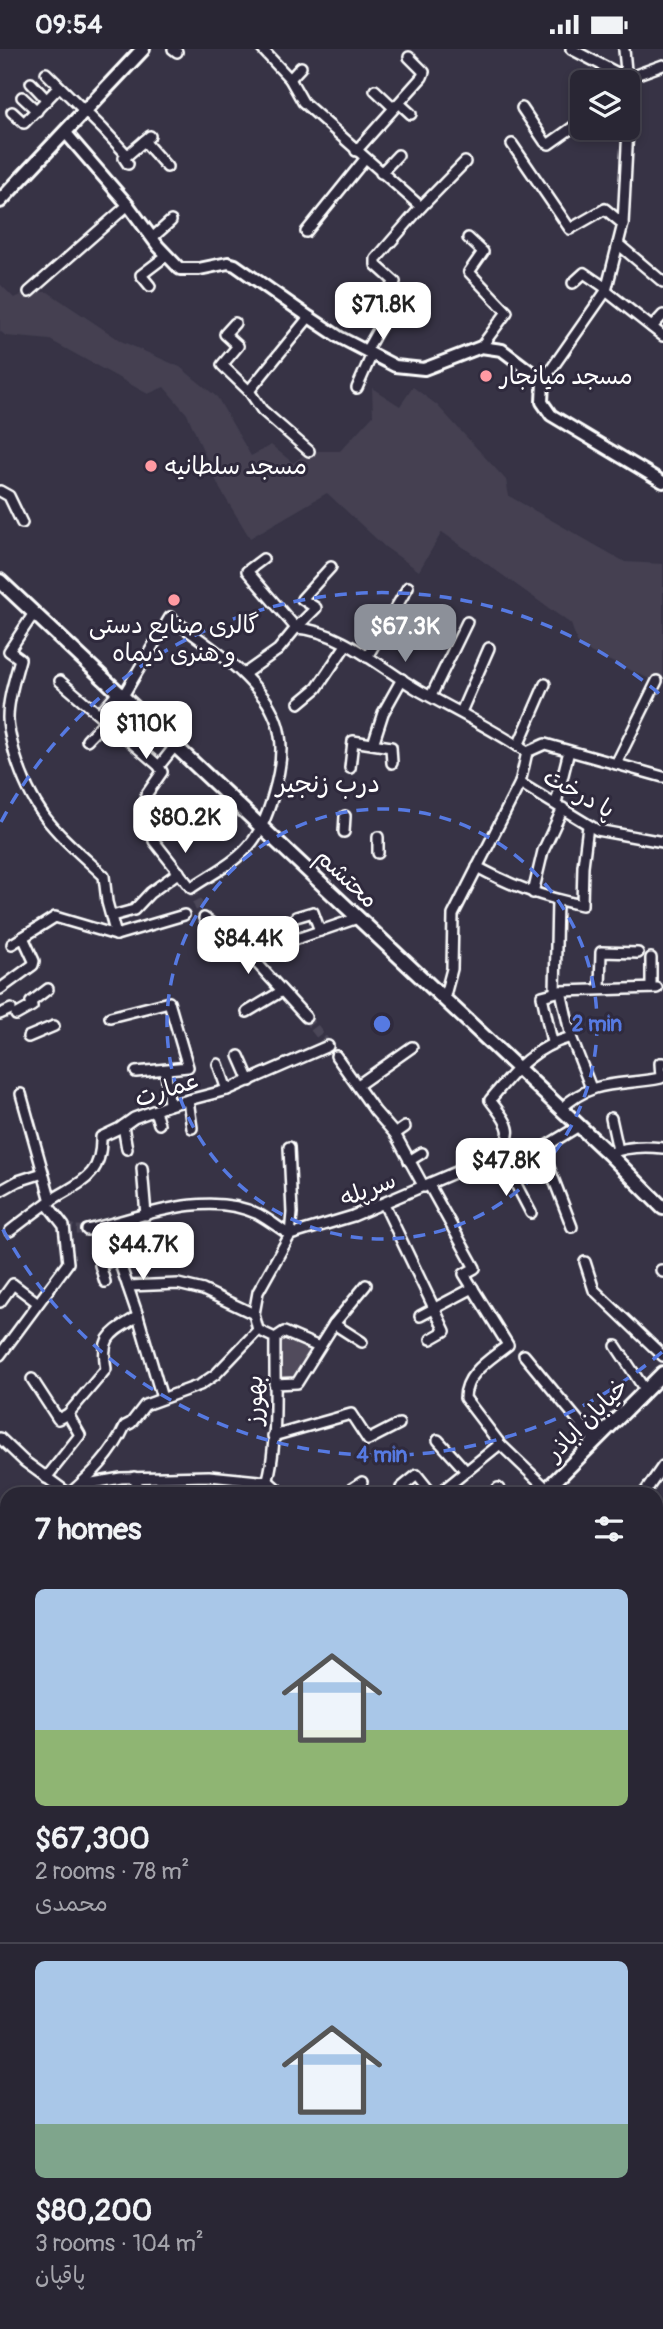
<!DOCTYPE html>
<meta charset="utf-8">
<style>
:root{--surface:#292634;--page:#312e3c;--text:#f1f3f6;--muted:#a5a5ac;--line:#45434f;--accent:#8c9099}
body{margin:0;font-family:Pangolin,"Playpen Sans Arabic",sans-serif;background:var(--page);color:var(--text);height:100vh;display:flex;flex-direction:column;font-size:26px;white-space:nowrap}
*{box-sizing:border-box;margin:0}
p{font-size:23px;color:var(--muted)}
.icon{flex:none;width:38px;height:38px;fill:none;stroke:currentColor;stroke-width:2;stroke-linecap:round;stroke-linejoin:round}
.map{position:relative;flex:1;overflow:hidden}
.panel{position:absolute;left:0px;top:1438px;width:663px;height:842px;display:flex;flex-direction:column;background:var(--surface);border-radius:21px 21px 0 0;box-shadow:0 4px 10px #0003,0 0 0 2px var(--line)}
.panel>*{flex:none}
.controls{position:absolute;left:570px;top:21px;display:grid;gap:14px}
.controls a{display:grid;place-items:center;width:70px;height:70px;border-radius:10px;background:var(--surface);box-shadow:0 4px 10px #0003,0 0 0 2px var(--line);font-size:35px}
.price{position:absolute;translate:-50% -60px;padding:0 16px;border-radius:14px;background:#fff;color:#222;font-size:23px;line-height:46px;filter:drop-shadow(0 2px 4px #0008)}
.price::after{content:'';position:absolute;left:50%;top:42px;width:21px;height:16px;margin-left:-10px;background:inherit;clip-path:polygon(0 0,100% 0,50% 100%)}
.price.current{background:var(--accent);color:#fff}
ul{padding:0;list-style:none}
li{display:grid;align-content:center;gap:14px;height:371px;padding:0 35px}
li+li{border-top:2px solid var(--line)}
li span{display:grid;place-items:center;height:217px;border-radius:10px;color:#555}
li>.icon{margin-inline-start:auto}
span .icon{width:126px;height:126px;fill:#fffc;stroke-width:1}
li b{font-size:30px}
h2{display:flex;justify-content:space-between;align-items:center;height:84px;padding:0 35px;font-size:30px}
.status{display:flex;justify-content:space-between;align-items:center;height:49px;padding:0 35px;background:var(--surface);direction:ltr}
.status svg{height:19px;fill:currentColor}
.map>svg:first-child{display:block}
.built{fill:#444051}
.green{fill:#514c5c;stroke:#a8a6ae;stroke-width:2}
.lines{fill:none;stroke-linecap:round;stroke-linejoin:round}
.minor-tunnel{stroke:#4b4758;stroke-width:9;stroke-dasharray:9 4.5;stroke-linecap:butt}
.minor-casing{stroke:#fff;stroke-width:14}
.tertiary-casing{stroke:#fff;stroke-width:16}
.secondary-casing{stroke:#fff;stroke-width:18}
.minor{stroke:#2f2a3d;stroke-width:9}
.tertiary{stroke:#2f2a3d;stroke-width:10}
.secondary{stroke:#2f2a3d;stroke-width:12}
.ring{fill:none;stroke:#567ae2;stroke-width:3.5;stroke-dasharray:12 9}
.poi-dot{fill:#ff9aa2;stroke:#2f2a3d;stroke-width:2.5}
.labels{text-anchor:middle;stroke-width:6;stroke-linejoin:round;paint-order:stroke}
.poi-label{font-size:24px;fill:#fff;stroke:#2f2a3d;text-anchor:start}
.street-label{font-size:24px;fill:#fff;stroke:#2f2a3d}
.neighbourhood-label{font-size:26px;fill:#fff;stroke:#2f2a3d}
.centre{fill:#567ae2;stroke:#2f2a3d;stroke-width:3.5}
.ring-label{font-size:21px;text-anchor:middle;font-weight:bold;fill:#567ae2;stroke:#2f2a3d;stroke-width:6;stroke-linejoin:round;paint-order:stroke}
</style>
<div class="status"><b>09:54</b><svg viewBox="0 0 49 12"><path d="M0 12V9h3v3zM5 12V6h3v6zM10 12V3h3v9zM15 12V0h3v12zM26 1h20v11H26zM47 4h2v5h-2z"/></svg></div>
<div class="map">
<svg width="663" height="2280" viewBox="0 0 663 2280">
<rect width="100%" height="100%" fill="#373345"/>
<filter id="ink" filterUnits="userSpaceOnUse"><feTurbulence type="fractalNoise" baseFrequency=".0143" numOctaves="2"/><feDisplacementMap in="SourceGraphic" scale="14" xChannelSelector="R" yChannelSelector="G"/><feConvolveMatrix kernelMatrix="1 2 1 2 8 2 1 2 1" color-interpolation-filters="sRGB"/></filter>
<g filter="url(#ink)">
<path class="built" d="M0,235l14,14 15,-6h19l73,49 59,26 37,30 34,59 20,-11 22,18 16,-12h31l33,-36 -1,-27 28,18 13,-19 24,18 69,75 3,16 116,66 38,2v125l-2,-5 -82,-37 -8,-23 -129,-92 -23,39 -34,-24 -58,-54 -77,45 -30,-49 -33,-75 -23,-27 -16,7 -98,-54 -44,-4 -6,-5z"/>
<g class="green">
<path d="M284,1283l35,15 -22,36 -23,1 1,-46z"/>
<path d="M656,2267l5,10 -2,3h-46l-1,-7h44z"/>
</g>
<g class="lines">
<g class="minor-tunnel">
<path d="M191,839l13,30"/>
<path d="M306,968l30,39"/>
<path d="M64,1177l11,4h12"/>
</g>
<g class="minor-casing">
<g id="minor">
<path d="M173,0l4,3"/>
<path d="M262,0l28,30 13,23 118,105"/>
<path d="M571,0l56,29"/>
<path d="M624,1l3,31"/>
<path d="M46,24l57,56 24,26"/>
<path d="M627,29l36,-13"/>
<path d="M290,30l11,-12"/>
<path d="M31,34l16,17"/>
<path d="M375,41l19,18"/>
<path d="M22,48l15,14"/>
<path d="M399,54l12,11"/>
<path d="M522,59l23,34 4,2 34,-24"/>
<path d="M12,63l12,11 35,-36"/>
<path d="M144,92l23,26"/>
<path d="M512,95l58,85 35,-20 18,15"/>
<path d="M356,102l66,-74 2,-5 -15,-15"/>
<path d="M128,115l-4,-6 26,-22"/>
<path d="M381,124l17,-18"/>
<path d="M306,183l59,-73"/>
<path d="M152,189l19,-17"/>
<path d="M468,189l15,14 -14,20 38,40 -26,35"/>
<path d="M618,195l45,38"/>
<path d="M573,234l11,-10 22,15"/>
<path d="M150,237l-9,-11 25,-19"/>
<path d="M606,242l57,45"/>
<path d="M29,243l99,-87"/>
<path d="M235,274l-10,11 13,12 -16,19 27,26 13,19 47,41"/>
<path d="M652,278l11,-12"/>
<path d="M366,302l20,-35 -2,-17 11,-17 -19,-17v-6l45,-52 44,-45"/>
<path d="M543,332l63,-90 17,-67 5,-96"/>
<path d="M357,339l15,-34"/>
<path d="M249,342l60,-74"/>
<path d="M0,442l9,5 13,27"/>
<path d="M263,510l-16,12 49,57 20,-20 -14,-9 29,-32"/>
<path d="M34,564l-25,38 11,8c-5,19 -12,39 -12,59 0,12 4,25 7,37 19,62 44,79 89,121l3,26 9,33 68,-20"/>
<path d="M367,608l41,-70"/>
<path d="M244,625l34,-24 18,-22c47,3 84,40 124,63 36,20 73,38 107,61l-7,31 -67,132 -1,54 -8,30"/>
<path d="M60,632l99,85"/>
<path d="M123,647l47,-79c31,24 66,45 90,76 10,11 18,28 20,43 5,30 -12,89 -32,111 -15,17 -38,28 -57,41l-37,-47"/>
<path d="M431,647l36,-74"/>
<path d="M299,654l18,-15 29,-43"/>
<path d="M461,663l28,-64"/>
<path d="M99,665l19,-22"/>
<path d="M87,691l19,-20"/>
<path d="M373,695l10,-31 19,-34"/>
<path d="M518,697l27,-62"/>
<path d="M527,703l18,-8 118,33"/>
<path d="M616,715l41,-83"/>
<path d="M350,719l3,-27 38,6 1,16"/>
<path d="M520,734l77,47 66,12"/>
<path d="M146,746l16,-23 -3,-6 16,-20"/>
<path d="M556,754l13,-52"/>
<path d="M344,783l1,-16"/>
<path d="M378,788v16"/>
<path d="M477,818c35,19 65,30 105,38l1,-39 5,-40"/>
<path d="M533,844l10,-42 20,-43"/>
<path d="M112,867l22,-6 16,-17 29,-21"/>
<path d="M296,868l17,-5 7,19"/>
<path d="M204,869l32,22 70,77"/>
<path d="M12,895l43,-27 61,18"/>
<path d="M651,909v30"/>
<path d="M253,911l29,-16 76,-26"/>
<path d="M0,940l33,-24 1,-4 -11,-24"/>
<path d="M600,940l1,-37 37,1"/>
<path d="M561,942l10,46 20,51"/>
<path d="M555,943l2,-92"/>
<path d="M247,963l35,-21"/>
<path d="M0,965l11,-5"/>
<path d="M16,966l16,-9 -1,-4 17,-13"/>
<path d="M110,968l59,-15 19,65 -52,5"/>
<path d="M28,988l26,-11"/>
<path d="M552,993l-10,-46 19,-5 96,-3"/>
<path d="M239,1007l11,25"/>
<path d="M336,1007l39,55 20,23 29,53"/>
<path d="M218,1015l9,26"/>
<path d="M166,1021l3,35"/>
<path d="M358,1036l54,-38"/>
<path d="M21,1045l30,107"/>
<path d="M188,1051l4,28"/>
<path d="M561,1060c31,-31 62,-23 100,-31l-1,-15h3"/>
<path d="M155,1062l4,13"/>
<path d="M611,1069l7,32"/>
<path d="M123,1077l4,23"/>
<path d="M395,1085l10,-7"/>
<path d="M542,1100l30,78"/>
<path d="M609,1105c17,-8 35,-8 54,-6"/>
<path d="M496,1106l12,14 71,-43"/>
<path d="M409,1112l13,-8"/>
<path d="M142,1119l4,47"/>
<path d="M508,1120l23,44"/>
<path d="M429,1136l46,83 -11,6 44,71c-17,14 -43,28 -43,53l35,46 47,45"/>
<path d="M0,1142l18,-10 25,-8"/>
<path d="M384,1155l61,127 -14,8"/>
<path d="M107,1177l31,90 24,82"/>
<path d="M87,1181c52,-12 118,-41 171,-16 11,6 21,14 32,21"/>
<path d="M10,1182c13,-10 26,-20 40,-30 29,-19 52,-22 51,-64l19,-9 14,-10 35,-13 58,-15 101,-44"/>
<path d="M290,1186l63,-19 143,-61c23,-23 10,-33 -6,-55 25,-30 42,-52 81,-63"/>
<path d="M585,1213l9,28 69,66"/>
<path d="M661,1221l2,2"/>
<path d="M105,1233l-5,-17 18,-7"/>
<path d="M128,1237l50,-2 25,6 51,24"/>
<path d="M0,1253l13,-18 25,19"/>
<path d="M420,1267l53,-28"/>
<path d="M334,1275l28,18"/>
<path d="M258,1281l-4,-16 4,-22 32,-57 2,-22 -3,-66"/>
<path d="M258,1281l17,8c-1,40 5,124 -13,157"/>
<path d="M275,1289l9,-6 35,15"/>
<path d="M616,1297l29,44"/>
<path d="M0,1306l68,-92 -4,-37 -17,-22"/>
<path d="M524,1306l71,86"/>
<path d="M32,1330l26,40 10,-5"/>
<path d="M274,1335l23,-1 37,-59 32,-39"/>
<path d="M273,1387l78,-22 17,26 31,-16"/>
<path d="M0,1389l24,23 45,33"/>
<path d="M438,1391l28,31"/>
<path d="M134,1428l8,18"/>
<path d="M46,1429l34,-43 -12,-21 38,-45c-6,-34 6,-36 32,-53"/>
<path d="M81,1436l40,-7 88,-2 60,6 15,13"/>
<path d="M401,1439l16,-13 16,20"/>
<path d="M498,1439l6,7"/>
<path d="M68,1446c24,-21 44,-40 57,-69l6,-3 14,-18 55,-20 16,-11 42,-44"/>
<path d="M342,1446l20,-13"/>
<path d="M437,1446l63,-51"/>
<path d="M643,1446l20,-29"/>
<path d="M656,1463l7,5"/>
<path d="M656,1506l7,5"/>
<path d="M0,1518l7,-2"/>
<path d="M656,1527l7,-9"/>
<path d="M0,1532l7,-8"/>
<path d="M656,1558l3,2"/>
<path d="M656,1629l7,4"/>
<path d="M0,1643l7,5"/>
<path d="M656,1657l7,5"/>
<path d="M656,1682l7,-10"/>
<path d="M0,1714l7,3"/>
<path d="M0,1749l7,3"/>
<path d="M656,1777l7,5"/>
<path d="M656,1816l7,-10"/>
<path d="M656,1846l7,-1"/>
<path d="M0,1858l7,4"/>
<path d="M656,1890l7,7"/>
<path d="M0,1932l7,7"/>
<path d="M657,1935l6,7"/>
<path d="M656,2023l7,-4"/>
<path d="M0,2029l7,7"/>
<path d="M656,2155l7,-4"/>
<path d="M0,2205l7,-18"/>
<path d="M656,2258l7,12"/>
<path d="M182,2273l11,7"/>
<path d="M606,2273l1,7"/>
<path d="M85,2280l2,-7"/>
<path d="M142,2280l3,-7"/>
<path d="M313,2280l1,-7"/>
<path d="M543,2280l8,-7"/>
</g>
</g>
<g class="tertiary-casing">
<g id="tertiary">
<path d="M65,83l63,73 30,41 22,23h19l29,-6 7,2 74,52 30,20 56,29 29,3 57,-22 21,3 41,31 -1,21 9,13 112,67"/>
<path d="M351,2273l1,7"/>
</g>
</g>
<g class="secondary-casing">
<g id="secondary">
<path d="M0,152l143,-152"/>
<path d="M0,532l609,573 54,54"/>
<path d="M541,1446l122,-122"/>
<path d="M0,1535l7,4"/>
<path d="M0,1549l7,5"/>
<path d="M0,1989l7,-7"/>
<path d="M656,2071l7,5"/>
</g>
</g>
<use href="#minor" class="minor"/>
<use href="#tertiary" class="tertiary"/>
<use href="#secondary" class="secondary"/>
</g>
</g>
<g class="ring">
<circle cx="382" cy="975" r="215"/>
<path d="M662 1303A431 431 0 0 1 1 1177M1 773A431 431 0 0 1 662 647"/>
</g>
<g class="poi-dot">
<circle cx="486" cy="327" r="7"/>
<circle cx="151" cy="417" r="7"/>
<circle cx="174" cy="551" r="7"/>
</g>
<g class="labels">
<g class="poi-label">
<text x="500" y="335">مسجد میانجار</text>
<text x="165" y="425">مسجد سلطانیه</text>
<text x="174" y="584" text-anchor="middle">گالری صنایع دستی<tspan x="174" dy="28">و هنری دیماه</tspan></text>
</g>
<g class="street-label">
<text transform="translate(579 744) rotate(29)" y="8">پا درخت</text>
<text transform="translate(347 829) rotate(43)" y="8">محتشم</text>
<text transform="translate(167 1040) rotate(-18)" y="8">عمارت</text>
<text transform="translate(368 1140) rotate(-21)" y="8">سرپله</text>
<text transform="translate(254 1351) rotate(-89)" y="8">بهورز</text>
<text transform="translate(587 1370) rotate(-45)" y="8">خیابان اباذر</text>
</g>
<g class="neighbourhood-label">
<text x="328" y="743">درب زنجیر</text>
</g>
</g>
<circle cx="382" cy="975" r="10" class="centre"/>
<g class="ring-label">
<text x="597" y="982">2 min</text>
<text x="382" y="1413">4 min</text>
</g>
</svg>
<div class="controls">
<a><svg class="icon" aria-label="layers" viewBox="0 0 24 24"><path d="M12 4l9 5-9 5-9-5zM3 14l9 5 9-5"/></svg></a>
</div>
<b class="price" style="left:383px;top:293px">$71.8K</b>
<b class="price current" style="left:405px;top:615px">$67.3K</b>
<b class="price" style="left:146px;top:712px">$110K</b>
<b class="price" style="left:185px;top:806px">$80.2K</b>
<b class="price" style="left:248px;top:927px">$84.4K</b>
<b class="price" style="left:506px;top:1149px">$47.8K</b>
<b class="price" style="left:143px;top:1233px">$44.7K</b>
<section class="panel">
<h2>7 homes<svg class="icon" aria-label="filters" viewBox="0 0 24 24"><path d="M4 7h16M4 17h16"/><circle cx="9" cy="7" r="2"/><circle cx="15" cy="17" r="2"/></svg></h2>
<ul>
<li><span style="background:linear-gradient(#a9c7e8 65%,#8fb573 0)"><svg class="icon" aria-label="home" viewBox="0 0 24 24"><path d="M3 11l9-7 9 7M6 9v11h12V9"/></svg></span><div><b>$67,300</b><p>2 rooms · 78 m²</p><p>محمدی</p></div></li>
<li><span style="background:linear-gradient(#a9c7e8 75%,#7fa58c 0)"><svg class="icon" aria-label="home" viewBox="0 0 24 24"><path d="M3 11l9-7 9 7M6 9v11h12V9"/></svg></span><div><b>$80,200</b><p>3 rooms · 104 m²</p><p>پاقپان</p></div></li>
</ul>
</section>
</div>
